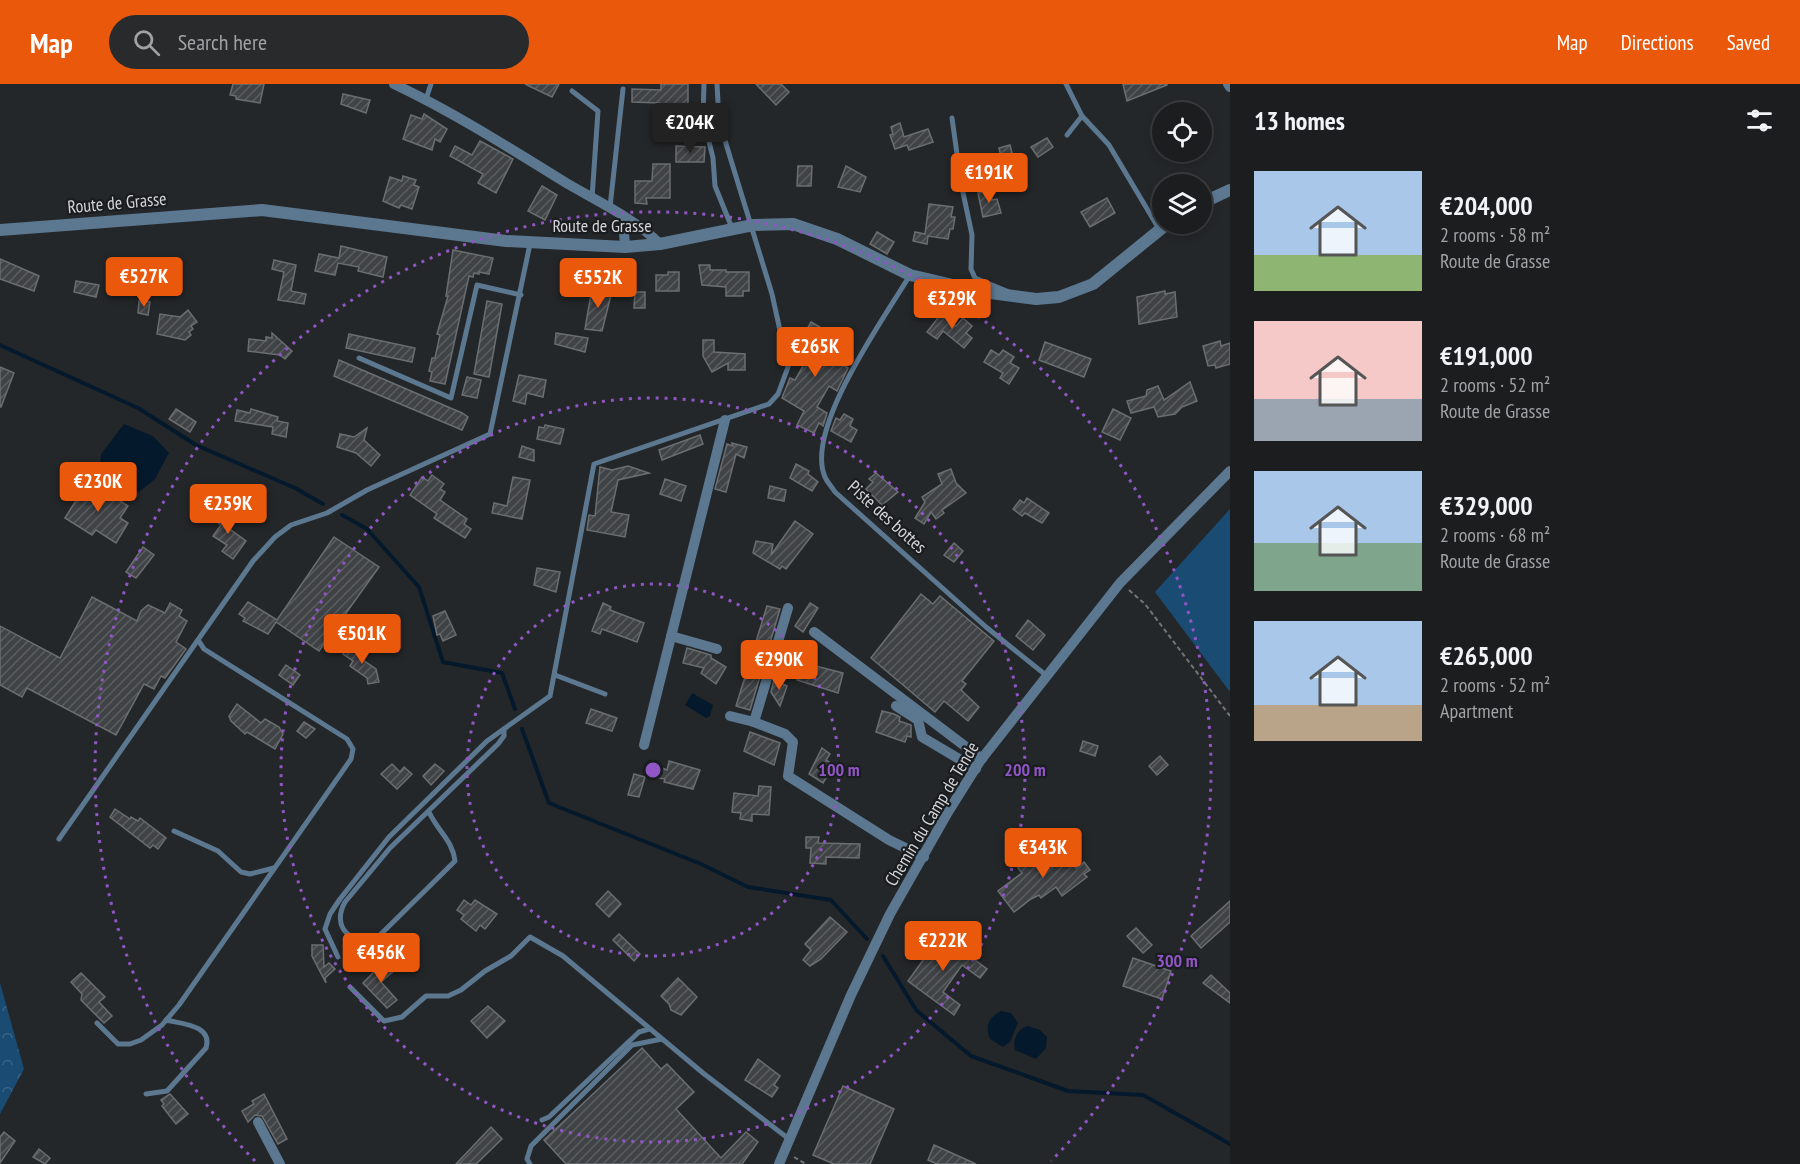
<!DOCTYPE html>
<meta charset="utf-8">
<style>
:root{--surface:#1b1d1f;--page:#282a2c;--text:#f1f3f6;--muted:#a0a2a4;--line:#393b3d;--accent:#ea580c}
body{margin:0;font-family:"PT Sans Narrow",sans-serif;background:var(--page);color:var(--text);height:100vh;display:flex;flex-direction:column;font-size:22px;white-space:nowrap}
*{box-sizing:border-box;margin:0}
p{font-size:20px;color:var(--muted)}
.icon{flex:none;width:33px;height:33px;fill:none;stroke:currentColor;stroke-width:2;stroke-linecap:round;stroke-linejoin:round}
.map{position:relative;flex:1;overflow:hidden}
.details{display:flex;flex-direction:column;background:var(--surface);width:570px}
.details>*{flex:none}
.buttons{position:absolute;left:1152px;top:18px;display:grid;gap:12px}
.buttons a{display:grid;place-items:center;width:60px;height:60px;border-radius:50%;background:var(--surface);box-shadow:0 3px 9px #0003,0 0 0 2px var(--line);font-size:30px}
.price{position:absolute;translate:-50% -51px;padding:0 14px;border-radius:6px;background:var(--accent);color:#fff;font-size:20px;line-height:39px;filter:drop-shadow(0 2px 3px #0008)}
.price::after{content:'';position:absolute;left:50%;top:36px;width:18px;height:14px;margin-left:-9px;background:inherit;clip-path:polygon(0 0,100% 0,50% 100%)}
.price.on{background:#222;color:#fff}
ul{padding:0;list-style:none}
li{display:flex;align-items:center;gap:18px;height:150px;padding:0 24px}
li span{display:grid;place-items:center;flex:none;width:168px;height:120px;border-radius:0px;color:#555}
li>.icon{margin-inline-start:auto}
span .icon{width:72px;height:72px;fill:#fffc;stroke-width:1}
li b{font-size:26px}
h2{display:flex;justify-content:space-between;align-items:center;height:72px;padding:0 24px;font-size:26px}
header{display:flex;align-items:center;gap:36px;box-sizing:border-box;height:84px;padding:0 30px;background:var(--accent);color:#fff}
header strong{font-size:28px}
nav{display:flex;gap:33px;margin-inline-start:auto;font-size:21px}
.search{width:420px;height:54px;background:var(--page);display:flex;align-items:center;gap:15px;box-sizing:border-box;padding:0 21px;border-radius:33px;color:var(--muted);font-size:22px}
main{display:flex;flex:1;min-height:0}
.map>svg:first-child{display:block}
.green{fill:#194b73}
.forest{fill:url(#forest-crowns)}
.water{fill:#04192b}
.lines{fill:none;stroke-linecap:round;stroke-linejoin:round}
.stream{stroke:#04192b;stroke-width:4}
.building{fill:url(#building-hatch);stroke:#6a6e71;stroke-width:1.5}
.path{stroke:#727577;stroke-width:2;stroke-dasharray:4.5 3;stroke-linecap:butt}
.service{stroke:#5c7891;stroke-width:5}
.minor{stroke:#5c7891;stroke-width:10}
.tertiary{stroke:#5c7891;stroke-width:12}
.ring{fill:none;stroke:#9156c5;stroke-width:3;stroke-dasharray:3 6}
.labels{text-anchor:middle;stroke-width:4.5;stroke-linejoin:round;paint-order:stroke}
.street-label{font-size:18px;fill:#d3d5d7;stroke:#1a1d20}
.centre{fill:#9156c5;stroke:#1a1d20;stroke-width:3}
.ring-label{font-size:18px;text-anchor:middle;font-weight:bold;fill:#9156c5;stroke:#1a1d20;stroke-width:4.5;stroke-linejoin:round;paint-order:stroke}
</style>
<header>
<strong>Map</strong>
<div class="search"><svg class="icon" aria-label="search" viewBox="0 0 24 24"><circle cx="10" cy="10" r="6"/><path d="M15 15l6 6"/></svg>Search here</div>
<nav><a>Map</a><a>Directions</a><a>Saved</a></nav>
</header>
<main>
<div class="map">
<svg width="1230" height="1080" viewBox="0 0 1230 1080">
<defs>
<pattern id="forest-crowns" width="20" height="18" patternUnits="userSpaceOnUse" patternTransform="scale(1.5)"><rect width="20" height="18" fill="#194b73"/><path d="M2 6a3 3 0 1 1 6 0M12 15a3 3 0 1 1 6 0" fill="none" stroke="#3a6486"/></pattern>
<pattern id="building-hatch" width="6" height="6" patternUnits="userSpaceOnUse" patternTransform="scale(1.5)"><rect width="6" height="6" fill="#404346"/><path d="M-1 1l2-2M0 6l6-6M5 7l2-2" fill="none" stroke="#5b5d60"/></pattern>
</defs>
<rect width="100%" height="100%" fill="#242729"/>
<path class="green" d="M1230,425v183l-75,-100z"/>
<path class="forest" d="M0,899l24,86 -24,45z"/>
<g class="water">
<path d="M124,340l29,12 16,17 -14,26 -16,13 -28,-15 -11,-13 1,-10z"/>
<path d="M692,609l21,12 -3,11 -4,2 -21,-13z"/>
<path d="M1001,927l10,2 7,10 -8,19 -7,5 -13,-8c-5,-13 -2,-21 11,-28z"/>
<path d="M1028,942l12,4 7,7 -1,11 -10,11 -21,-9c-3,-10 3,-22 13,-24z"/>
</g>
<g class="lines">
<g class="stream">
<path d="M0,261l138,63 58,37 99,43 28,16"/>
<path d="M342,431l25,14 52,58 24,75 59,11 13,36"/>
<path d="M522,645l27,74 152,61 47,23 83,13 36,39"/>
<path d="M883,872l33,54 55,46 97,35 75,4 87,49"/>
</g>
</g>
<g class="building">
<path d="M233,0h31l-4,19 -24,-4v-3l-6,-1z"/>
<path d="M525,0h34l-7,13z"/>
<path d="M661,0h27v28h-4v3l-19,-1v-3h-5v-8l-28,-1v-13l29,1z"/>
<path d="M756,0h25l8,8 -13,13z"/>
<path d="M1123,0h44v1l-40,16z"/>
<path d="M343,10l27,6 -4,13 -25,-9z"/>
<path d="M424,30l23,15 -7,13 -5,-3 -3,11 -29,-11 8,-24 11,4z"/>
<path d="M900,39l4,14 24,-8 5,13 -24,8 -2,-5 -12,4 -5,-14 3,-1 -2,-7z"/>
<path d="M1047,54l6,9 -15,10 -7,-10z"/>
<path d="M480,57l33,18 -17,34 -18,-10 5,-9 -33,-18 5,-10 17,9z"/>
<path d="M1010,61l5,20 -11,3 -5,-20z"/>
<path d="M676,62l29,1 -1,15h-28z"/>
<path d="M653,80h17v34h-24l1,6 -12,-1v-22h17z"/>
<path d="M798,82h14l-1,20h-14z"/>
<path d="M846,82l20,11 -6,15 -22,-5z"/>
<path d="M403,92l13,4 -2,5 5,2 -7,22 -11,-4 -2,3 -16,-7 7,-24 12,4z"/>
<path d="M542,102l15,9 -12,25 -17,-9z"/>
<path d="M991,106l1,10 5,-1 4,14 -18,4 -5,-24z"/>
<path d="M1107,114l8,15 -25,14 -9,-15z"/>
<path d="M929,120l24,3 -2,10h4l-2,12h-3l-2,10 -20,-3 -1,8 -14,-3 2,-9 10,2z"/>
<path d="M877,148l17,10 -7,12 -17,-10z"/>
<path d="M341,162l46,11 -4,20 -25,-6 1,-4 -21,-4 -3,12 -20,-4 4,-17 20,4z"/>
<path d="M453,166l40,8 -4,16 -10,-2v2l-5,-1 -1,4 -4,-1 -24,108 -15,-3 2,-9 -3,-1 3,-13h3l5,-23 -3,-1 11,-38h-2z"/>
<path d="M0,175l39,17 -5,15 -34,-12z"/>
<path d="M274,176l22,5 -5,26 15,3 -2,10 -26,-4 6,-28 -12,-3z"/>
<path d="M699,181h11v5h16v2h23v19h-6v5h-17v-9l-24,-2z"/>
<path d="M668,188h11v19h-23v-16h12z"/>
<path d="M76,197l23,4 -3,12 -22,-5z"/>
<path d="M592,204l20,3 -10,40 -17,-2z"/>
<path d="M1165,207v3l10,-2 2,25 -38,7 -2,-27z"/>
<path d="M635,208h10v16h-11z"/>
<path d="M139,217l11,1 -2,13 -10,-2z"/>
<path d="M487,217l15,3 -13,73 -15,-3z"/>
<path d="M188,226l9,12 -6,4 2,3 -4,3 2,3 -6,5 -28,-6 3,-20 20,3z"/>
<path d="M941,230l15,12 7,-8 9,8 -6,7 6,5 -8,10 -21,-17 -6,8 -10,-7z"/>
<path d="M811,238l24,14 -10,18 23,14 -11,23 -8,-5 -12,21 10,6 -4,13 -4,-3 -5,10 -17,-8 7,-14 -22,-13 8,-20 5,2 13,-23 -3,-2 9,-15 -3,-2 -8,12 -6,-3z"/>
<path d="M272,249l20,18 -7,8 -5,-4 -32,-4 1,-12 17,2v-4l6,1z"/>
<path d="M556,249l32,5 -3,14 -30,-8z"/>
<path d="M349,250l66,14 -3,14 -66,-14z"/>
<path d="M703,256h11v12l31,2v16h-17v-7l-16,9 -9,-16z"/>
<path d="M1220,257l1,5 9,-3v21l-14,4 -1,-3 -7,1 -5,-20z"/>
<path d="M1045,258l46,17 -7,18 -45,-17z"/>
<path d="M991,266l8,5 4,-5 11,7 -4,6 9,5 -10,16 -9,-6 3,-5 -19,-11z"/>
<path d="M339,276l123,53 6,4 -6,13 -128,-54z"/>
<path d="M0,283l14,6 -13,34h-1z"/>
<path d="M519,291l27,5 -3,17 -16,-4 -2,11 -12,-3z"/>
<path d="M467,293l14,3 -4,18 -15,-3z"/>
<path d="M1190,298l7,19 -15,6 -7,7 -17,3 -4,-10 -23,6 -4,-12 19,-5 1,-6 11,-4 6,14z"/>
<path d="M176,325l20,13 -6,10 -21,-13z"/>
<path d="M251,325l27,8 -1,4 11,2 -2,14 -14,-3 1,-7 -38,-6 2,-11 13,3z"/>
<path d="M1113,325l18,9 -11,22 -18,-8z"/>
<path d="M844,330l9,5 -3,7 7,4 -6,12 -20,-11 5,-13 4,2z"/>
<path d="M545,341l19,4 -4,15 -23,-5 2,-12 5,1z"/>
<path d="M367,344l-3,12 16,15 -9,11 -15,-13 -19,-6 3,-13 14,3z"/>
<path d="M700,351l3,9 -41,16 -3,-10z"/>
<path d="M732,359l15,4 -3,11 -8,-4 -10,38 -11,-3 12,-45 6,2z"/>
<path d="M522,362l12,4v11l-15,-4z"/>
<path d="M796,380l13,7 -1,3 10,8 -6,9 -22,-13z"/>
<path d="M628,382l21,7 -31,7 -7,32 18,3 -4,22 -38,-7 2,-15 6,1 5,-49 12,3z"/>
<path d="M951,385l5,14 10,10 -24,17 2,3 -8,6 -5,-7 -7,12 -9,-6 10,-16 -3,-5 20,-13 -4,-10z"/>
<path d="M876,389l22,19 -16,13 -16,-16 7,-7 -4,-3z"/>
<path d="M432,391l12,9 -4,5 5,3 -5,8 27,19 -3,5 7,5 -6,9 -31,-20 3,-4 -27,-19 12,-18 6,4z"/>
<path d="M513,393l17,3 -8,39 -30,-6 2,-10 13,3z"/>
<path d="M665,395l21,7 -5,15 -21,-7z"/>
<path d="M88,397l40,25 -8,12 8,5 -12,20 -20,-13 -4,5 -27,-17z"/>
<path d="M770,402l16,4 -2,11 -16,-3z"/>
<path d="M1027,414l22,15 -7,10 -17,-10 -3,3 -9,-7 7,-9 4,3z"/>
<path d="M221,423l10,8 -7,10 22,16 -13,18 -11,-8 5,-6 -14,-9 8,-11 -8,-6z"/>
<path d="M795,437l18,13 -27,35 -4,-3 -2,3 -27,-16 3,-12 17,3 -2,11z"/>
<path d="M334,453l45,30 -60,84 -43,-29 -8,12 -25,-13 2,-3 -6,-4 9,-12 29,18z"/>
<path d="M954,459l9,8 -9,11 -10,-7z"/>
<path d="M143,463l11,8 -18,23 -10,-6z"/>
<path d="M537,484l23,4 -4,20 -22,-7z"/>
<path d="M921,510l12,10 7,-8 54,45 -32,40 4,3 -5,6 18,17 -11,14 -24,-20 -9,11 -64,-54z"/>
<path d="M92,513l45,24 4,-10 7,-6 17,8 5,-10 12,7 -3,6 8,5 -11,21 10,7 -21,29 -4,-2 -7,13 -10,-5 -28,51 -89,-47 -5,9 -22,-12v-59l60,32z"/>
<path d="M603,519l8,4 -1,3 34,13 -7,19 -35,-13 -2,5 -8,-3z"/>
<path d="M810,519l8,5 -15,24 -8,-6z"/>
<path d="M767,522l13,3 -30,101 -14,-4z"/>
<path d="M445,527l11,24 -13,6 -3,-7 -3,1 -4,-19z"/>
<path d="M1028,536l17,15 -12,15 -17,-14z"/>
<path d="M351,560l13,9 -4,5 16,11 3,13 -11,2 -1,-6 -17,-12 3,-5 -10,-7z"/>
<path d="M805,561l11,4 -4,16 31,8 -5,20 -41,-13z"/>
<path d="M687,564l24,7v3l15,9 -10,17 -15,-11 3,-5 -21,-5z"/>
<path d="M286,581l14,10 -7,10 -14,-10z"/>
<path d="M774,596l13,6 -7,20 -9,-14z"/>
<path d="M237,620l24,19 4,-4 14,8 4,7 -8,15 -28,-17 -2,2 -14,-13 -2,-5z"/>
<path d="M591,625l26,9 -5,13 -26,-8z"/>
<path d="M882,627l12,3 6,3 -1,4 12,4v12l-4,-1 -2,6 -29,-10z"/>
<path d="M304,638l11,7 -9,9 -9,-7z"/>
<path d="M750,648l30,11 -6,22 -30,-14z"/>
<path d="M1083,657l15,5 -3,10 -15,-5z"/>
<path d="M822,664l8,6 -4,6 8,5 -11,18 -14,-9z"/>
<path d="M1160,672l8,9 -11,10 -8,-9z"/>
<path d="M669,677l31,9 -7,19 -29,-7 1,-3 -6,-1 3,-10 5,2z"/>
<path d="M392,680l8,8 4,-5 8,7 -15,15 -16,-15z"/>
<path d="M435,680l9,7 -13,14 -8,-9z"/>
<path d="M634,690l11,3 -6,20 -11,-2z"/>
<path d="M759,702l12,1 -2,28 -17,-1v7l-12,-2 1,-6 -9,-1 2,-19 24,3z"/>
<path d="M115,725l15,10 1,-2 7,4 2,-3 26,20 -8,11 -5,-4 -3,3 -40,-31z"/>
<path d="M806,753h13l-1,6 42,1 -1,14 -33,-1v7l-16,-1 1,-15h-5z"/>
<path d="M1059,762l17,22 8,-6 6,8 -6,4 3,3 -25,19 -6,-9 -15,11 -2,-3 -8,4 -17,13 -16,-21 24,-18 -4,-5 15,-11 4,5z"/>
<path d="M608,807l13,13 -12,13 -13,-13z"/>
<path d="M464,816l7,5 4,-5 22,14 -12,15 -5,-4 -4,6 -15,-12 3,-4 -7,-5z"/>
<path d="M1230,817v21l-29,26 -10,-12z"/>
<path d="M830,833l17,15 -26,27 -11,7 -7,-6 8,-10 -6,-6z"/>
<path d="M1136,844l16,17 -9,8 -16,-17z"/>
<path d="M619,850l21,20 -6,7 -21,-21z"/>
<path d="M941,851l46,34 -7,9 -18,-13 -19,27 17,13 -6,10 -46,-34z"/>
<path d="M312,861h11l1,22 5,-4 6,6 -10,9 1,5 -14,-27z"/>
<path d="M1133,874l38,13 -9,28 -39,-13z"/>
<path d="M385,877l11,8 -15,13 16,18 -10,8 -24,-25z"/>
<path d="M81,889l24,24 -6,5 13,14 -8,7 -23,-23 1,-6 -11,-12z"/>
<path d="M1211,891l19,18v10l-27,-20z"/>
<path d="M678,894l19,19 -16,18 -10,-5 -2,-6 -8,-8z"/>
<path d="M488,922l17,15 -18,17 -16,-17z"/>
<path d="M642,964l19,21 6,-5 27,28 -18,17 45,49 25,-26 12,10 -16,22h-176l-22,-24z"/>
<path d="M758,975l22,17 -6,9 4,3 -6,9 -27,-17z"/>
<path d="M843,1002l51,23 -24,55h-36l-21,-9z"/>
<path d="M170,1010l18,20 -12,10 -14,-18 2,-2 -3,-4z"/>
<path d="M264,1010l23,45 -9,5 -16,-28 -7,-1 -7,7 -6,-11 12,-7 -2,-3z"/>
<path d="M491,1043l11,12 -26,25h-20z"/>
<path d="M4,1048l11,9 -15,22v-26z"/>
<path d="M934,1061l42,19h-39l-9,-4z"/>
<path d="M39,1065l11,9 -5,6 -12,-7z"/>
</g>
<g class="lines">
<g class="path">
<path d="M1129,506l16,14 85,112"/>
<path d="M794,1073l12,7"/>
</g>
<g class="service">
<path d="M704,0l-1,33 10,41 2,28 17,42"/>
<path d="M1066,0l16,32 27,29 50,84"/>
<path d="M572,7l26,20 -6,87"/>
<path d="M426,15l5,-15"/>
<path d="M952,34l9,65 11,52 -1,34 4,9 34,14"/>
<path d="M1067,51l15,-19"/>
<path d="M610,123l13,-118"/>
<path d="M910,191c-25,42 -106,154 -85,202 2,5 7,10 10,15l151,135 61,49"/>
<path d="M359,274l92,40 26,-113 44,10"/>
<path d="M555,591l50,19"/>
<path d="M429,728c8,18 24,29 26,49l-78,77c-26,8 -46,-11 -32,-36l45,-54 108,-104 6,-8v-7"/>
<path d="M174,747l44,20 23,21 9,2 24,-6"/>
<path d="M59,755l194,-278 22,-24 16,-12 36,-12 40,-23 123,-56 40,-190"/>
<path d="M338,873l-13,-28 5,-15 10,-15 49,-62 98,-96 63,-45 44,-232 175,-60 9,-10 10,-27 -16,-73 -53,-173 -2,-37"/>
<path d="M350,903l34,34 18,-4 24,-21h22l13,-6 24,-19 26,-15 19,-19 33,19 140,117 86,66"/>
<path d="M97,939l21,21h12l11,-4 21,-15 17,-20 172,-246 2,-10 -6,-10 -143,-90 -6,-9"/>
<path d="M146,1010l21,-3 39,-43c7,-23 -24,-24 -40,-28"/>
<path d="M542,1036l7,-3 90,-85 10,-3"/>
<path d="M530,1080l-3,-5 4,-13 101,-101 30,-6"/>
</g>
<g class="minor">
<path d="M394,0c61,29 117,65 174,100 31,18 67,35 92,60"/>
<path d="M1228,0l2,3"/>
<path d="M623,133l2,30"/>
<path d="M788,524l-34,114 31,12 8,8 -5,34 101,64 35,17"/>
<path d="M814,548l168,127"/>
<path d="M671,552l46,13"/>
<path d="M896,622l22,14 4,17 54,32"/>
<path d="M730,632l24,6"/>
<path d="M644,661l81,-325"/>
<path d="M258,1038l22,42"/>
<path d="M779,1080l72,-169 39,-81 58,-102 32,-51 140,-178 110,-112"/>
</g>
<g class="tertiary">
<path d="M1202,119l28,-13"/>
<path d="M0,146l262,-20 244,31 119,6 35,-3 93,-19 40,-1 44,15 73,36 73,17 53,7 23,-2 34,-13 74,-60"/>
</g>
</g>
<g class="ring">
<circle cx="653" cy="686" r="186"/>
<circle cx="653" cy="686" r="372"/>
<path d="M255 1077A558 558 0 1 1 1051 1077"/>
</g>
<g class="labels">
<g class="street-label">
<text transform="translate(117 119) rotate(-5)" y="6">Route de Grasse</text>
<text x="602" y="148">Route de Grasse</text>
<text transform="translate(887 433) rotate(42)" y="6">Piste des bottes</text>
<text transform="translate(932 730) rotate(-59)" y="6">Chemin du Camp de Tende</text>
</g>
</g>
<circle cx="653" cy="686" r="9" class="centre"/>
<g class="ring-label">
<text x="839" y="692">100 m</text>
<text x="1025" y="692">200 m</text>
<text x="1177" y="883">300 m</text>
</g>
</svg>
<div class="buttons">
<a><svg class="icon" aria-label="locate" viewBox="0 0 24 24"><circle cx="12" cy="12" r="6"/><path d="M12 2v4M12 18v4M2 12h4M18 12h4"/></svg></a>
<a><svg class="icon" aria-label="layers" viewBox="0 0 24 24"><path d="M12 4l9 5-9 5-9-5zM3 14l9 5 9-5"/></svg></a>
</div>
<b class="price on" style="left:690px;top:70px">€204K</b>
<b class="price" style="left:989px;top:120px">€191K</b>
<b class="price" style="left:144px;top:224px">€527K</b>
<b class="price" style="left:598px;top:225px">€552K</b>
<b class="price" style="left:952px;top:246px">€329K</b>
<b class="price" style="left:815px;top:294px">€265K</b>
<b class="price" style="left:98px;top:429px">€230K</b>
<b class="price" style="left:228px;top:451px">€259K</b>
<b class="price" style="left:362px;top:581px">€501K</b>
<b class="price" style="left:779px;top:607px">€290K</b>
<b class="price" style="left:1043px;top:795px">€343K</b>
<b class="price" style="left:943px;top:888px">€222K</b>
<b class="price" style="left:381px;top:900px">€456K</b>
</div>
<section class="details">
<h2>13 homes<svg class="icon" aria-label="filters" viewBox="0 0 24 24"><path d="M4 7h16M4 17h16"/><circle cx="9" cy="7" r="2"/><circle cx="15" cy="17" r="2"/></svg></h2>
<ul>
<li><span style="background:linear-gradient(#a9c7e8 70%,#8fb573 0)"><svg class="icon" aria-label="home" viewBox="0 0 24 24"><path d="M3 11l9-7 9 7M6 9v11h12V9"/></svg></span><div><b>€204,000</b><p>2 rooms · 58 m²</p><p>Route de Grasse</p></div></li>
<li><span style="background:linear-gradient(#f6c9c9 65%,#9aa5b1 0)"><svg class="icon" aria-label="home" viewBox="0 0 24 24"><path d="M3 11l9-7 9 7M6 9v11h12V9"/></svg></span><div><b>€191,000</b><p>2 rooms · 52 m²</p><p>Route de Grasse</p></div></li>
<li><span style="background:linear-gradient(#a9c7e8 60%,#7fa58c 0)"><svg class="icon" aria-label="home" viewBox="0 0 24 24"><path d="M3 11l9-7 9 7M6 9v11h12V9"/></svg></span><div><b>€329,000</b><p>2 rooms · 68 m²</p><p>Route de Grasse</p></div></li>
<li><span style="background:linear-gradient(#a9c7e8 70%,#b9a48a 0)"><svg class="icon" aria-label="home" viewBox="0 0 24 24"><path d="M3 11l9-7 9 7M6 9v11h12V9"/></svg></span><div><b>€265,000</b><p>2 rooms · 52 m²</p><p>Apartment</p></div></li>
</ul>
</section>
</main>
